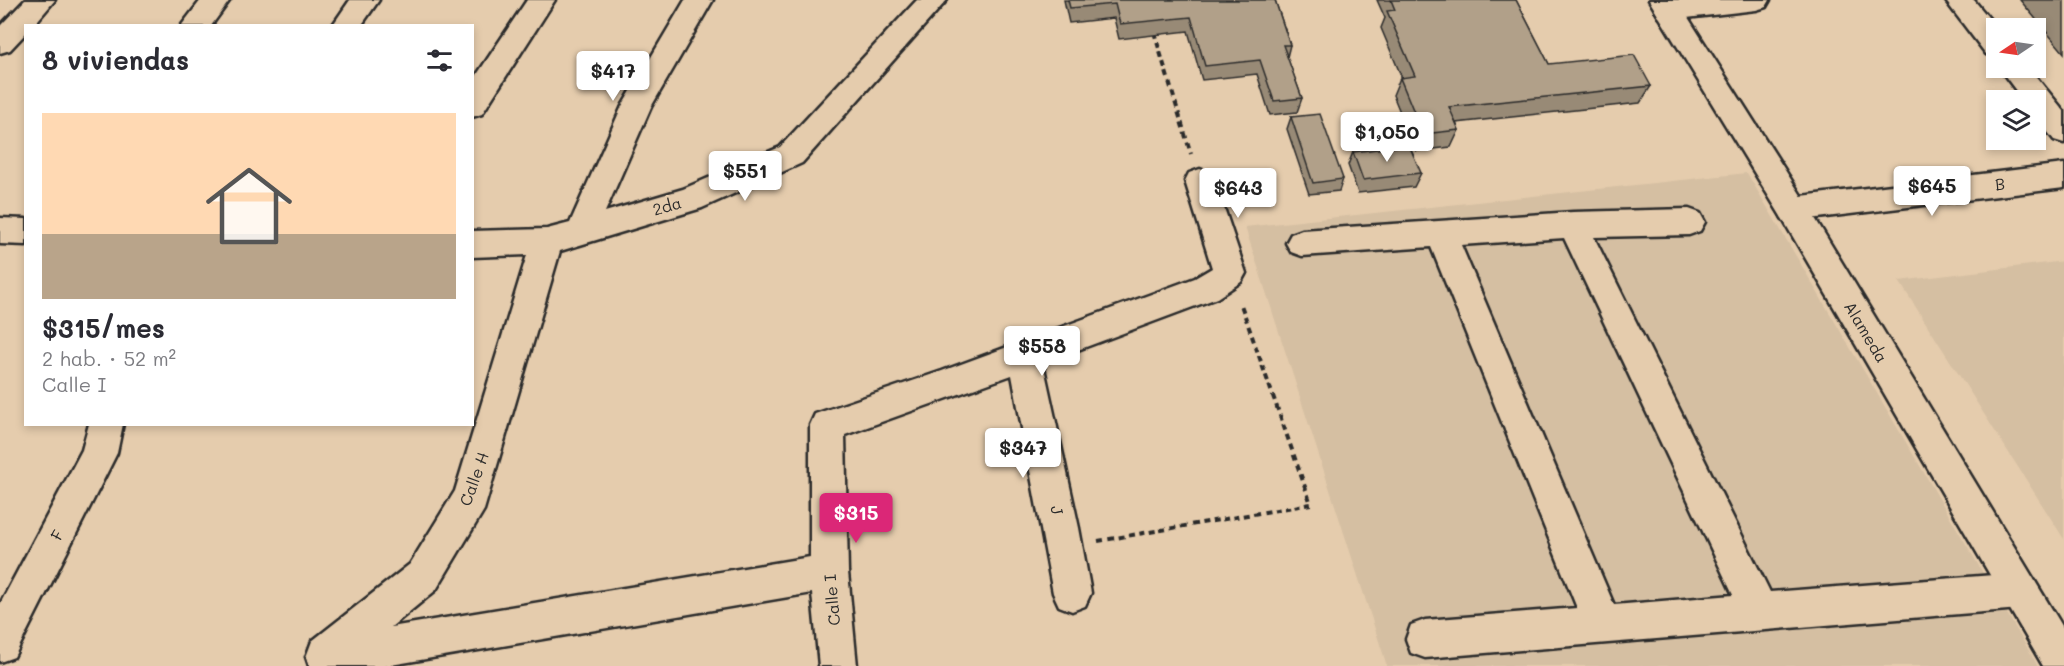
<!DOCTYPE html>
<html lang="es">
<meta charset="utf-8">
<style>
:root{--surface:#fff;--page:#f7f7f7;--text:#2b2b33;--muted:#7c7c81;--accent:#db2777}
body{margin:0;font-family:Mali,sans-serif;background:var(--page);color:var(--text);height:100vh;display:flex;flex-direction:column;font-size:22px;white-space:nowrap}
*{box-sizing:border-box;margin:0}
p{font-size:20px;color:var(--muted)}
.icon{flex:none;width:33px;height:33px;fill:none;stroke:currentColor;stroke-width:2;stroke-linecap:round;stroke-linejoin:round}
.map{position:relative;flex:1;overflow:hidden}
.side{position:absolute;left:24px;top:24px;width:450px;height:402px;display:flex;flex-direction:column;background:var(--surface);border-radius:0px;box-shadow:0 3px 9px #0003}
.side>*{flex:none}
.needle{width:39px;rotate:257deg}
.fabs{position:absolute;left:1986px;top:18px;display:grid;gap:12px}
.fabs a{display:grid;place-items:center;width:60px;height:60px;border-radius:0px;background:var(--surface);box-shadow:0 3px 9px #0003;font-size:30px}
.price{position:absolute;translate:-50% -51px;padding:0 14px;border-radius:6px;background:#fff;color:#222;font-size:20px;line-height:39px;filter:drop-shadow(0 2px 3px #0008)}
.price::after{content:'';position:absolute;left:50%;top:36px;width:18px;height:14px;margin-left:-9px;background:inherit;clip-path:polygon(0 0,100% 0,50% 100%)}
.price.selected{background:var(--accent);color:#fff}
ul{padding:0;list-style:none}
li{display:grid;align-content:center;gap:12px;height:318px;padding:0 18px}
li span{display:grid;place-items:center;height:186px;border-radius:0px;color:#555}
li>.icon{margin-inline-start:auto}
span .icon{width:108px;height:108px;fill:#fffc;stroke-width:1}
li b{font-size:26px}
h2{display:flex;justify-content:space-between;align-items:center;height:72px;padding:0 18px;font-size:26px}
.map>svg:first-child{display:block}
.built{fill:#d5bfa2}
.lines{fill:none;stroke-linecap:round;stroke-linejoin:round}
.minor-casing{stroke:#2b2b2b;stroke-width:5}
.major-casing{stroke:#2b2b2b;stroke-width:5}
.path{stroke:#2b2b2b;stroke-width:4;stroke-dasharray:6 4.5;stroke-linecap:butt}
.minor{fill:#e5ccad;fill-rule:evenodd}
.major{fill:#e5ccad;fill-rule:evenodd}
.wall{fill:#988a76;stroke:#2b2b2b;stroke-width:1.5}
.building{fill:#b1a089;stroke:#2b2b2b;stroke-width:1.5}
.labels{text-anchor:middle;stroke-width:5;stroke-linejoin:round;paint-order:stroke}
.street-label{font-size:16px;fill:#2b2b2b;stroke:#e5ccad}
</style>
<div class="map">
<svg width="2064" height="666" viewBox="0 0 2064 666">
<rect width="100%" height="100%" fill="#e5ccad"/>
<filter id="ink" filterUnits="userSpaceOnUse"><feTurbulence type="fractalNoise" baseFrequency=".0167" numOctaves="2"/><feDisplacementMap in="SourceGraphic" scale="12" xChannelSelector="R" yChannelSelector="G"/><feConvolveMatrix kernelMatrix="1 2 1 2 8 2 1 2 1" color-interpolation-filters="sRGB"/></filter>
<g filter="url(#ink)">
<g class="built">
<path d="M1747,173l291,493h-651l-142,-439z"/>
<path d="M2064,261v278l-165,-258z"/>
</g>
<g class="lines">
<g class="minor-casing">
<g id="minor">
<path d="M25,0h30l-22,26h-7v7l-16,17 -10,3v-27z"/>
<path d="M201,0h29l-19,26h-30z"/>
<path d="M350,0h29l-18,26h-29z"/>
<path d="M527,0h28l-73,114 -10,3v-35z"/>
<path d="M685,0h28l-62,107 -46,105 78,-23 97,-42 137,-147h30l-145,163 -100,45 -142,43 -76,259 -48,80 -45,37 419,-70v-132l5,-11 127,-43 253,-93 17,-10 -27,-87 4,-8 11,-4 11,4 4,8 31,92 -5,9 -24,16 -174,65 36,165 12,65 -6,13 -13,5 -13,-5 -6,-13 -41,-218 -167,60 3,137 9,94h-38l-7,-73 -427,73h-76l-3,-9 6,-16 98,-77 45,-73 72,-236 -55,2v-26l75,-2 23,-6 52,-117z"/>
<path d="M1672,0h98l-4,7 -10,3 -87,10 -10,-3 -4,-7 4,-7z"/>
<path d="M1945,0h29l23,28 -1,29 -10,-3z"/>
<path d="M1999,68h30l35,43v32l-10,-3 -18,-23v-17h-13z"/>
<path d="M2064,164v24l-271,33 -11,-3 -4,-9 4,-9 11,-3z"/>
<path d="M1689,209l11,4 5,9 -5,9 -11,4 -95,2 176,355 250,-19 13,5 6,13 -6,13 -13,5 -595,49 -14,-5 -5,-14 5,-14 14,-5 152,-12 -146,-361 -129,9 -11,-4 -5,-9 5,-9 11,-4 271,-18zM1564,238l169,357 -119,10 -153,-360z"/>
<path d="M0,218l26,1v26l-26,-1z"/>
<path d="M89,424h34l-6,29 -103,204 -14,5v-58l82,-154z"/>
</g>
</g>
<g class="major-casing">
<path id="major" d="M1649,0h28l127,200 260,429v37h-21l-261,-448z"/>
</g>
<g class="path">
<path d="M1154,32l37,122"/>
<path d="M1098,541l213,-37 -71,-202"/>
</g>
<use href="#minor" class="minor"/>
<use href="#major" class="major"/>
</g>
<g class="wall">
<path d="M1064,0h211l15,45 -3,12 15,41 -5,14 -27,3 -13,-41 -55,6 -14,-49 -69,8 -5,-21 -45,5z"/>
<path d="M1377,0h139l33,64 102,22 -11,17 -184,20 3,7 -8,17 -35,4 -23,-56 7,-17h2l-21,-50 4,-10z"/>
<path d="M2020,0h44v53z"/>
<path d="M1291,117l52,62 -4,12 -30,3 -22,-65z"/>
<path d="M1353,152l68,21 -7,14 -56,6 -10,-28z"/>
</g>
<g class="building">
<path d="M1068,0h207l15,45h-7l19,53 -28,3 -14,-41 -55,6 -14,-49 -71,7 -5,-20 -45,4z"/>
<path d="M1391,0h125l33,64 85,-9 17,31 -202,21 10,23 -36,4 -23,-56 15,-2 -28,-65 8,-1z"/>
<path d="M1320,114l23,65 -30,4 -22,-66z"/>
<path d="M1409,145l12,28 -58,7 -10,-28z"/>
</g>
</g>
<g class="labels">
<g class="street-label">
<text transform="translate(2000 184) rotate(-7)" y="6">B</text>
<text transform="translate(667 206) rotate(-16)" y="6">2da</text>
<text transform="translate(1866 332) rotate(59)" y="6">Alameda</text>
<text transform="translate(474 479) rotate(-70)" y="6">Calle H</text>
<text transform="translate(1057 510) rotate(78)" y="6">J</text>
<text transform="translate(57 535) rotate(-62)" y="6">F</text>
<text transform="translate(832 600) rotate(-95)" y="6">Calle I</text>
</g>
</g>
</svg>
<div class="fabs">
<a><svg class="needle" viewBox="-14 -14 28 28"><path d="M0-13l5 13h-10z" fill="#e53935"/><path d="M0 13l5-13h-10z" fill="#7c7c81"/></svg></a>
<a><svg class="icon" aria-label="layers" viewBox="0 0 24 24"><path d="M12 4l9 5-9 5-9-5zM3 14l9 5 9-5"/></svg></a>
</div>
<b class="price" style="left:613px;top:102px">$417</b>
<b class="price" style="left:1387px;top:163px">$1,050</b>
<b class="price" style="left:745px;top:202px">$551</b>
<b class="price" style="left:1932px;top:217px">$645</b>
<b class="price" style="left:1238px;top:219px">$643</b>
<b class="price" style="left:1042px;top:377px">$558</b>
<b class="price" style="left:1023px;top:479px">$347</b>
<b class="price selected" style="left:856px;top:544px">$315</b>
<section class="side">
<h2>8 viviendas<svg class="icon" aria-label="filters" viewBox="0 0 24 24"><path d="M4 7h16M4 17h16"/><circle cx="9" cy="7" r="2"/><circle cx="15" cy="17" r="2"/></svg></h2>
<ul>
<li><span style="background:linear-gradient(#ffd9b3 65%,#b9a48a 0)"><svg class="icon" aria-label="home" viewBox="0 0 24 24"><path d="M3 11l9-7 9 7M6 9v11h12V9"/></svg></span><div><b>$315/mes</b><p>2 hab. · 52 m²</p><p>Calle I</p></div></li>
</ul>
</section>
</div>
